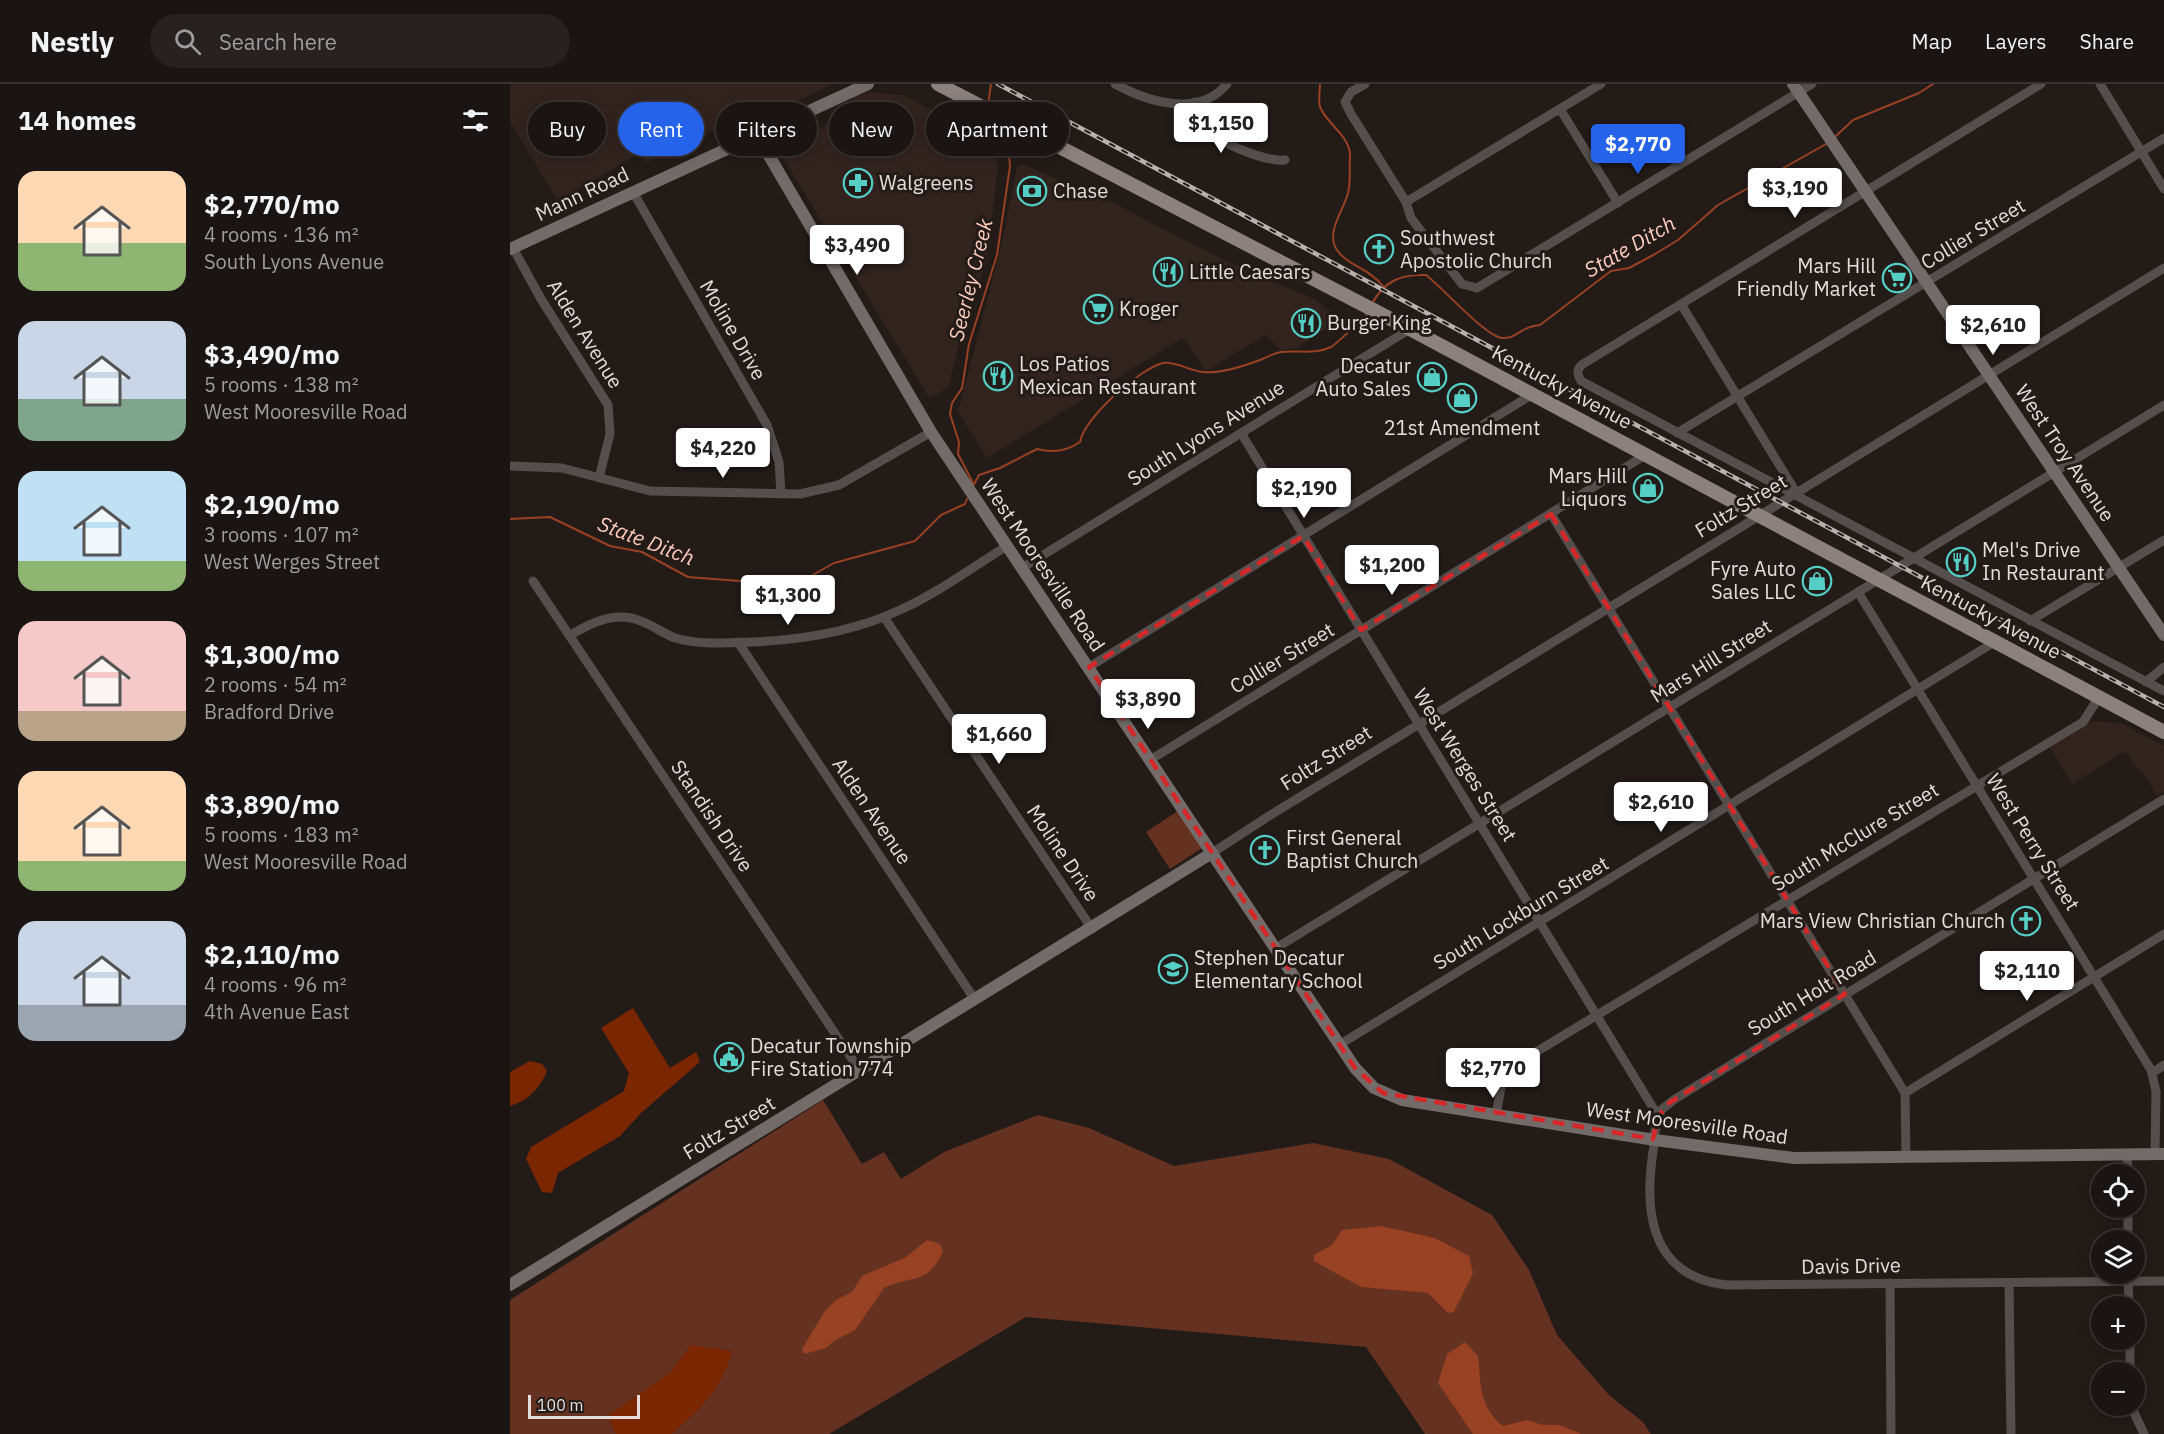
<!DOCTYPE html>
<meta charset="utf-8">
<style>
:root{--surface:#1a1412;--page:#272120;--text:#f1f3f6;--muted:#9f9e9f;--line:#383332;--accent:#2563eb}
body{margin:0;font-family:"IBM Plex Sans",sans-serif;background:var(--page);color:var(--text);height:100vh;display:flex;flex-direction:column;font-size:22px;white-space:nowrap}
*{box-sizing:border-box;margin:0}
p{font-size:20px;color:var(--muted)}
.icon{flex:none;width:33px;height:33px;fill:none;stroke:currentColor;stroke-width:2;stroke-linecap:round;stroke-linejoin:round}
.map{position:relative;flex:1;overflow:hidden}
.side{display:flex;flex-direction:column;background:var(--surface);width:510px}
.side>*{flex:none}
.top-card{position:absolute;left:18px;top:18px;width:570px;height:54px;display:flex;gap:12px}
.controls{position:absolute;left:1581px;top:1080px;display:grid;gap:12px}
.controls a{display:grid;place-items:center;width:54px;height:54px;border-radius:50%;background:var(--surface);box-shadow:0 3px 15px #0003,0 0 0 2px var(--line);font-size:30px}
.scale{position:absolute;left:18px;bottom:15px;width:112px;box-sizing:border-box;padding-left:6px;border:3px solid #e4dddb;border-top:0;font-size:16px;line-height:21px;white-space:nowrap;color:#e4dddb;-webkit-text-stroke:4px #231b18;paint-order:stroke}
.price{position:absolute;translate:-50% -51px;padding:0 14px;border-radius:6px;background:#fff;color:#222;font-size:20px;line-height:39px;filter:drop-shadow(0 2px 3px #0008)}
.price::after{content:'';position:absolute;left:50%;top:36px;width:18px;height:14px;margin-left:-9px;background:inherit;clip-path:polygon(0 0,100% 0,50% 100%)}
.price.current{background:var(--accent);color:#fff}
ul{padding:0;list-style:none}
li{display:flex;align-items:center;gap:18px;height:150px;padding:0 18px}
li span{display:grid;place-items:center;flex:none;width:168px;height:120px;border-radius:18px;color:#555}
li>.icon{margin-inline-start:auto}
span .icon{width:72px;height:72px;fill:#fffc;stroke-width:1}
li b{font-size:26px}
h2{display:flex;justify-content:space-between;align-items:center;height:72px;padding:0 18px;font-size:26px}
.chip{padding:0 21px;border-radius:27px;background:var(--surface);box-shadow:0 3px 15px #0003,0 0 0 2px var(--line);font-size:21px;line-height:54px}
.chip.current{background:var(--accent);color:#fff}
header{display:flex;align-items:center;gap:36px;box-sizing:border-box;height:84px;padding:0 30px;background:var(--surface);border-bottom:2px solid var(--line)}
header strong{font-size:28px}
nav{display:flex;gap:33px;margin-inline-start:auto;font-size:21px}
.search{width:420px;height:54px;background:var(--page);display:flex;align-items:center;gap:15px;box-sizing:border-box;padding:0 21px;border-radius:33px;color:var(--muted);font-size:22px}
main{display:flex;flex:1;min-height:0}
.map>svg:first-child{display:block}
.built{fill:#32231f}
.green{fill:#653120}
.forest{fill:#7a2601}
.water{fill:#984123}
.lines{fill:none;stroke-linecap:round;stroke-linejoin:round}
.stream{stroke:#984123;stroke-width:2}
.street{stroke:#544f4d;stroke-width:9}
.secondary{stroke:#736b69;stroke-width:12}
.primary{stroke:#8b817e;stroke-width:14}
.rail-casing{stroke:#b8b1af;stroke-width:4.5}
.rail{stroke:#231b18;stroke-width:2;stroke-dasharray:7;stroke-linecap:butt}
.marked{fill:none;stroke:#d62828;stroke-width:4.5;stroke-dasharray:12 8;stroke-linejoin:round}
.labels{text-anchor:middle;stroke-width:6;stroke-linejoin:round;paint-order:stroke}
.poi-label{font-size:20px;fill:#e4dddb;stroke:#231b18;text-anchor:start}
.street-label{font-size:20px;fill:#e4dddb;stroke:#231b18}
.water-label{font-size:21px;font-style:italic;fill:#feccbb;stroke:#231b18}
</style>
<header>
<strong>Nestly</strong>
<div class="search"><svg class="icon" aria-label="search" viewBox="0 0 24 24"><circle cx="10" cy="10" r="6"/><path d="M15 15l6 6"/></svg>Search here</div>
<nav><a>Map</a><a>Layers</a><a>Share</a></nav>
</header>
<main>
<section class="side">
<h2>14 homes<svg class="icon" aria-label="filters" viewBox="0 0 24 24"><path d="M4 7h16M4 17h16"/><circle cx="9" cy="7" r="2"/><circle cx="15" cy="17" r="2"/></svg></h2>
<ul>
<li><span style="background:linear-gradient(#ffd9b3 60%,#8fb573 0)"><svg class="icon" aria-label="home" viewBox="0 0 24 24"><path d="M3 11l9-7 9 7M6 9v11h12V9"/></svg></span><div><b>$2,770/mo</b><p>4 rooms · 136 m²</p><p>South Lyons Avenue</p></div></li>
<li><span style="background:linear-gradient(#c9d6e8 65%,#7fa58c 0)"><svg class="icon" aria-label="home" viewBox="0 0 24 24"><path d="M3 11l9-7 9 7M6 9v11h12V9"/></svg></span><div><b>$3,490/mo</b><p>5 rooms · 138 m²</p><p>West Mooresville Road</p></div></li>
<li><span style="background:linear-gradient(#bfe0f5 75%,#8fb573 0)"><svg class="icon" aria-label="home" viewBox="0 0 24 24"><path d="M3 11l9-7 9 7M6 9v11h12V9"/></svg></span><div><b>$2,190/mo</b><p>3 rooms · 107 m²</p><p>West Werges Street</p></div></li>
<li><span style="background:linear-gradient(#f6c9c9 75%,#b9a48a 0)"><svg class="icon" aria-label="home" viewBox="0 0 24 24"><path d="M3 11l9-7 9 7M6 9v11h12V9"/></svg></span><div><b>$1,300/mo</b><p>2 rooms · 54 m²</p><p>Bradford Drive</p></div></li>
<li><span style="background:linear-gradient(#ffd9b3 75%,#8fb573 0)"><svg class="icon" aria-label="home" viewBox="0 0 24 24"><path d="M3 11l9-7 9 7M6 9v11h12V9"/></svg></span><div><b>$3,890/mo</b><p>5 rooms · 183 m²</p><p>West Mooresville Road</p></div></li>
<li><span style="background:linear-gradient(#c9d6e8 70%,#9aa5b1 0)"><svg class="icon" aria-label="home" viewBox="0 0 24 24"><path d="M3 11l9-7 9 7M6 9v11h12V9"/></svg></span><div><b>$2,110/mo</b><p>4 rooms · 96 m²</p><p>4th Avenue East</p></div></li>
</ul>
</section>
<div class="map">
<svg width="1654" height="1350" viewBox="0 0 1654 1350">
<rect width="100%" height="100%" fill="#231b18"/>
<g class="built">
<path d="M0,0h322l-75,38 -7,-9 -103,50 -7,-10 -82,48 -48,-79z"/>
<path d="M360,8l34,3 78,43 8,7 8,20 -11,97 -21,49 -17,75 -19,13 -148,-243 3,-12 56,-26 13,-22z"/>
<path d="M512,80l89,38 119,61 84,36 17,13v13l-34,23 -16,3 -15,-16 -60,36 -21,-31 -4,-1 -194,119 -29,-46 44,-169 15,-76z"/>
<path d="M1581,637l30,2 43,23v46l-8,4 -7,-16 -16,-16 -4,-9 -5,-3 -52,32 -22,-37z"/>
</g>
<g class="green">
<path d="M668,727l24,37 -32,21 -24,-37z"/>
<path d="M313,1016l39,64 22,-12 17,27 43,-27 94,-37 51,13 85,38 139,-23 76,16 103,56 37,55 28,65 52,60 34,27 8,12h-226l-59,-87 -340,-30 -197,117h-319v-134z"/>
</g>
<g class="forest">
<path d="M123,924l37,60 26,-16 4,10 -59,51 -21,23 -62,37 -6,20 -10,-1 -16,-33 5,-12 93,-56 5,-18 -28,-45z"/>
<path d="M20,977l12,3 5,7c-7,17 -19,30 -37,35v-34z"/>
<path d="M181,1261l41,6c-11,40 -31,56 -60,83h-56l-8,-18 63,-44z"/>
</g>
<g class="water">
<path d="M871,1142l54,12 34,18 4,17 -19,39 -6,1 -20,-20 -67,-6 -47,-26v-6l18,-10 10,-15z"/>
<path d="M417,1156l13,4 3,7c-15,35 -33,24 -59,37l-29,42 -21,11 -8,7 -22,6 -2,-5 23,-38 11,-11 16,-8 10,-16 44,-19z"/>
<path d="M955,1258l13,14c3,28 1,51 25,70l24,-6 16,5h16l23,9h-109l-35,-51 9,-29z"/>
</g>
<g class="lines">
<g class="stream">
<path d="M810,0c0,7 -2,16 0,23 8,19 31,29 30,50 -1,11 1,25 -2,36 -4,17 -23,39 -11,57 11,16 32,18 46,36"/>
<path d="M478,21l3,-21"/>
<path d="M1325,53l18,-17 66,-27 14,-9"/>
<path d="M862,220c12,-23 29,-30 54,-29 17,13 59,61 76,63 15,1 19,-12 38,-13l71,-54 18,-3 26,-14 23,-14 40,-35 108,-61"/>
<path d="M463,399l-15,-29 1,-12 -9,-28 2,-11 10,-15 7,-44 28,-89 13,-89 -1,-12 -23,-28 1,-9"/>
<path d="M463,402l6,-11 21,-7 37,-19c15,4 30,2 43,-7 4,-24 59,-73 83,-79 12,-2 27,8 40,9 17,2 41,-6 57,-12 7,-3 14,-7 21,-8 17,-2 34,3 50,-5 4,-2 34,-30 36,-33"/>
<path d="M0,435l40,-2 60,29 32,6 46,25 52,4 22,-5 40,5 32,-18 81,-22 26,-26 24,-11 2,-5"/>
</g>
<g class="street">
<path d="M605,0c33,18 84,34 112,0"/>
<path d="M855,0l-14,8 -6,10 6,12 55,88 5,16 51,66 15,4 335,-204"/>
<path d="M1531,0l-458,280c-7,5 -6,10 -2,17l583,310"/>
<path d="M1590,0l64,105"/>
<path d="M685,18c1,8 2,16 7,23 11,16 63,37 83,35"/>
<path d="M1050,25l58,94"/>
<path d="M123,108l134,233 12,37 2,32"/>
<path d="M896,118l195,-118"/>
<path d="M3,164l28,51 67,106 2,29 -11,44"/>
<path d="M1171,220l116,190"/>
<path d="M731,349l417,683"/>
<path d="M1167,349l487,-295"/>
<path d="M0,382l52,2 88,23 150,3 39,-9 92,-53"/>
<path d="M1041,430l354,579 1,63"/>
<path d="M512,484l388,-239"/>
<path d="M23,497l327,490"/>
<path d="M1348,508l293,478 5,21 -1,63"/>
<path d="M374,533l208,312"/>
<path d="M1520,537l134,-81"/>
<path d="M60,551c23,-13 46,-25 73,-13 11,4 21,12 32,16 23,7 53,5 77,4 51,-2 104,-11 150,-33 37,-17 71,-42 105,-63"/>
<path d="M228,558l237,358"/>
<path d="M579,583l444,-273"/>
<path d="M1636,598l18,-15"/>
<path d="M640,676l497,-306"/>
<path d="M702,769l57,-37 895,-548"/>
<path d="M766,864l888,-543"/>
<path d="M829,961l657,-404"/>
<path d="M1642,989l12,-8"/>
<path d="M1395,1009l259,-159"/>
<path d="M986,1031l6,-33 14,-18 567,-342 16,-25"/>
<path d="M1143,1055l8,-29 14,-11 489,-300"/>
<path d="M1145,1056c-12,64 -9,136 72,145l437,-4"/>
<path d="M1617,1071l1,19"/>
<path d="M1618,1124v32"/>
<path d="M1618,1190l1,32"/>
<path d="M1380,1199l1,151"/>
<path d="M1499,1199l2,151"/>
<path d="M1620,1288v-32"/>
<path d="M1621,1322l13,28"/>
</g>
<g class="secondary">
<path d="M1283,0l371,551"/>
<path d="M247,51l174,297 424,636 19,20 28,12 253,40 139,18 370,-4"/>
<path d="M0,165l358,-165"/>
<path d="M0,1201l702,-432"/>
</g>
<path class="primary" d="M428,0l472,245 754,403"/>
<g class="rail-casing">
<path id="rail" d="M488,0l1166,623"/>
</g>
<use href="#rail" class="rail"/>
</g>
<path class="marked" d="M1041,430l294,480 -176,109 -11,14 -5,22 -270,-46 -28,-25 -266,-401 214,-131 58,94z"/>
<defs>
<g id="pharmacy-ring" transform="scale(1.5)"><circle r="9.5" fill="#231b18" stroke="#55cec6" stroke-width="1.5"/><path d="M-2-6h4v4h4v4h-4v4h-4v-4h-4v-4h4Z" fill="#55cec6"/></g>
<g id="bank-ring" transform="scale(1.5)"><circle r="9.5" fill="#231b18" stroke="#55cec6" stroke-width="1.5"/><path d="M-6-4H6V4H-6ZM0-2.3a2.3 2.3 0 1 0 0 4.6a2.3 2.3 0 1 0 0-4.6Z" fill="#55cec6"/></g>
<g id="church-ring" transform="scale(1.5)"><circle r="9.5" fill="#231b18" stroke="#55cec6" stroke-width="1.5"/><path d="M-1.2-6h2.4v3.5h3.3v2.4h-3.3V6h-2.4V-.1h-3.3v-2.4h3.3Z" fill="#55cec6"/></g>
<g id="restaurant-ring" transform="scale(1.5)"><circle r="9.5" fill="#231b18" stroke="#55cec6" stroke-width="1.5"/><path d="M-5-6h1v4h1v-4h1v4h1v-4h1v5L-1.5 .5V6h-2V.5L-5-1ZM5-6V6H3V1.5H1.5Q1.5-4 5-6Z" fill="#55cec6"/></g>
<g id="supermarket-ring" transform="scale(1.5)"><circle r="9.5" fill="#231b18" stroke="#55cec6" stroke-width="1.5"/><path d="M-6-5.5h2.5l.6 2H6L4.5 2H-2.5L-4.4-4H-6ZM-1.5 3.2a1.3 1.3 0 1 0 .1 0ZM3 3.2a1.3 1.3 0 1 0 .1 0Z" fill="#55cec6"/></g>
<g id="shop-ring" transform="scale(1.5)"><circle r="9.5" fill="#231b18" stroke="#55cec6" stroke-width="1.5"/><path d="M-5-2.5h2.3a2.7 3.5 0 0 1 5.4 0H5L5.5 6h-11ZM-1.5-2.5h3a1.5 2.3 0 0 0-3 0Z" fill="#55cec6"/></g>
<g id="school-ring" transform="scale(1.5)"><circle r="9.5" fill="#231b18" stroke="#55cec6" stroke-width="1.5"/><path d="M0-5L7-2L0 1L-7-2ZM-4 1L0 2.5L4 1V4Q0 6-4 4Z" fill="#55cec6"/></g>
<g id="civic-ring" transform="scale(1.5)"><circle r="9.5" fill="#231b18" stroke="#55cec6" stroke-width="1.5"/><path d="M-.6-6.5H3V-4.5H.6V-3L4-1V1h2V6H-6V1h2V-1L-.6-3ZM-1.2 2.5V6h2.4V2.5Z" fill="#55cec6"/></g>
</defs>
<g fill-rule="evenodd">
<use href="#pharmacy-ring" x="348" y="99"/>
<use href="#bank-ring" x="522" y="107"/>
<use href="#church-ring" x="869" y="165"/>
<use href="#restaurant-ring" x="658" y="188"/>
<use href="#supermarket-ring" x="1387" y="194"/>
<use href="#supermarket-ring" x="588" y="225"/>
<use href="#restaurant-ring" x="796" y="239"/>
<use href="#restaurant-ring" x="488" y="292"/>
<use href="#shop-ring" x="922" y="293"/>
<use href="#shop-ring" x="952" y="314"/>
<use href="#shop-ring" x="1138" y="404"/>
<use href="#restaurant-ring" x="1451" y="478"/>
<use href="#shop-ring" x="1307" y="497"/>
<use href="#church-ring" x="755" y="766"/>
<use href="#church-ring" x="1516" y="837"/>
<use href="#school-ring" x="663" y="885"/>
<use href="#civic-ring" x="219" y="973"/>
</g>
<g class="labels">
<g class="poi-label">
<text x="369" y="106">Walgreens</text>
<text x="543" y="114">Chase</text>
<text x="890" y="161">Southwest<tspan x="890" dy="23">Apostolic Church</tspan></text>
<text x="1366" y="189" text-anchor="end">Mars Hill<tspan x="1366" dy="23">Friendly Market</tspan></text>
<text x="679" y="195">Little Caesars</text>
<text x="609" y="232">Kroger</text>
<text x="817" y="246">Burger King</text>
<text x="509" y="287">Los Patios<tspan x="509" dy="23">Mexican Restaurant</tspan></text>
<text x="901" y="289" text-anchor="end">Decatur<tspan x="901" dy="23">Auto Sales</tspan></text>
<text x="952" y="351" text-anchor="middle">21st Amendment</text>
<text x="1117" y="399" text-anchor="end">Mars Hill<tspan x="1117" dy="23">Liquors</tspan></text>
<text x="1472" y="473">Mel's Drive<tspan x="1472" dy="23">In Restaurant</tspan></text>
<text x="1286" y="492" text-anchor="end">Fyre Auto<tspan x="1286" dy="23">Sales LLC</tspan></text>
<text x="776" y="761">First General<tspan x="776" dy="23">Baptist Church</tspan></text>
<text x="1495" y="844" text-anchor="end">Mars View Christian Church</text>
<text x="684" y="881">Stephen Decatur<tspan x="684" dy="23">Elementary School</tspan></text>
<text x="240" y="969">Decatur Township<tspan x="240" dy="23">Fire Station 774</tspan></text>
</g>
<g class="street-label">
<text transform="translate(72 110) rotate(-25)" y="7">Mann Road</text>
<text transform="translate(1463 150) rotate(-31)" y="7">Collier Street</text>
<text transform="translate(223 246) rotate(60)" y="7">Moline Drive</text>
<text transform="translate(75 250) rotate(58)" y="7">Alden Avenue</text>
<text transform="translate(1052 303) rotate(28)" y="7">Kentucky Avenue</text>
<text transform="translate(696 349) rotate(-32)" y="7">South Lyons Avenue</text>
<text transform="translate(1555 369) rotate(56)" y="7">West Troy Avenue</text>
<text transform="translate(1231 422) rotate(-31)" y="7">Foltz Street</text>
<text transform="translate(533 481) rotate(56)" y="7">West Mooresville Road</text>
<text transform="translate(1481 533) rotate(28)" y="7">Kentucky Avenue</text>
<text transform="translate(772 574) rotate(-31)" y="7">Collier Street</text>
<text transform="translate(1201 577) rotate(-32)" y="7">Mars Hill Street</text>
<text transform="translate(816 674) rotate(-32)" y="7">Foltz Street</text>
<text transform="translate(955 681) rotate(58)" y="7">West Werges Street</text>
<text transform="translate(362 727) rotate(56)" y="7">Alden Avenue</text>
<text transform="translate(202 732) rotate(56)" y="7">Standish Drive</text>
<text transform="translate(1345 753) rotate(-31)" y="7">South McClure Street</text>
<text transform="translate(1523 758) rotate(58)" y="7">West Perry Street</text>
<text transform="translate(553 769) rotate(56)" y="7">Moline Drive</text>
<text transform="translate(1011 829) rotate(-31)" y="7">South Lockburn Street</text>
<text transform="translate(1302 909) rotate(-31)" y="7">South Holt Road</text>
<text transform="translate(1177 1039) rotate(8)" y="7">West Mooresville Road</text>
<text transform="translate(219 1044) rotate(-31)" y="7">Foltz Street</text>
<text transform="translate(1341 1182) rotate(-1)" y="7">Davis Drive</text>
</g>
<g class="water-label">
<text transform="translate(1120 163) rotate(-30)" y="7">State Ditch</text>
<text transform="translate(461 196) rotate(-76)" y="7">Seerley Creek</text>
<text transform="translate(136 457) rotate(21)" y="7">State Ditch</text>
</g>
</g>
</svg>
<div class="controls">
<a><svg class="icon" aria-label="locate" viewBox="0 0 24 24"><circle cx="12" cy="12" r="6"/><path d="M12 2v4M12 18v4M2 12h4M18 12h4"/></svg></a>
<a><svg class="icon" aria-label="layers" viewBox="0 0 24 24"><path d="M12 4l9 5-9 5-9-5zM3 14l9 5 9-5"/></svg></a>
<a>+</a>
<a>−</a>
</div>
<div class="scale">100 m</div>
<b class="price" style="left:711px;top:70px">$1,150</b>
<b class="price current" style="left:1128px;top:91px">$2,770</b>
<b class="price" style="left:1285px;top:135px">$3,190</b>
<b class="price" style="left:347px;top:192px">$3,490</b>
<b class="price" style="left:1483px;top:272px">$2,610</b>
<b class="price" style="left:213px;top:395px">$4,220</b>
<b class="price" style="left:794px;top:435px">$2,190</b>
<b class="price" style="left:882px;top:512px">$1,200</b>
<b class="price" style="left:278px;top:542px">$1,300</b>
<b class="price" style="left:638px;top:646px">$3,890</b>
<b class="price" style="left:489px;top:681px">$1,660</b>
<b class="price" style="left:1151px;top:749px">$2,610</b>
<b class="price" style="left:1517px;top:918px">$2,110</b>
<b class="price" style="left:983px;top:1015px">$2,770</b>
<div class="top-card">
<a class="chip">Buy</a>
<a class="chip current">Rent</a>
<a class="chip">Filters</a>
<a class="chip">New</a>
<a class="chip">Apartment</a>
</div>
</div>
</main>
